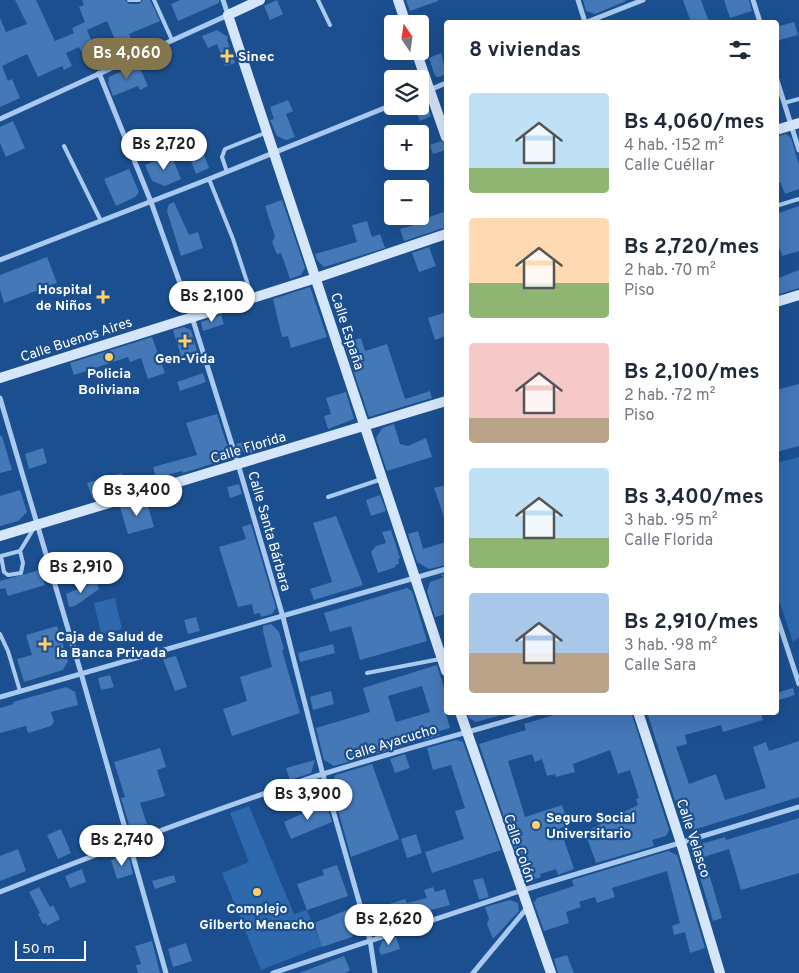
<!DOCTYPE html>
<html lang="es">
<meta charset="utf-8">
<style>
:root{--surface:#fff;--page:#f2f2f3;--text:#1f2937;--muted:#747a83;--accent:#84754c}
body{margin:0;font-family:Overpass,sans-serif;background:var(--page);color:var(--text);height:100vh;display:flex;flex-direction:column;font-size:19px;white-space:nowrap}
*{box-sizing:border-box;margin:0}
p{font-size:16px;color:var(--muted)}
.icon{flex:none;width:28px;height:28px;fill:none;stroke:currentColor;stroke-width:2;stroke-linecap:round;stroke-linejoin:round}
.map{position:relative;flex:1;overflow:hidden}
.panel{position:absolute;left:444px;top:20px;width:335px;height:695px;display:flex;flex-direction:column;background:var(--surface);border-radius:5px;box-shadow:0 5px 20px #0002}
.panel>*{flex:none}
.needle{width:32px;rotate:347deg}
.tools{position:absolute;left:384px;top:15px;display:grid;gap:10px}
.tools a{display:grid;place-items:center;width:45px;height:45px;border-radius:5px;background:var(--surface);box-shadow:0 5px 20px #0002;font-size:25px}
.scale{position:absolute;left:15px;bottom:12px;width:71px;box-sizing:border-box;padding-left:5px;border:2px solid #fff;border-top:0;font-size:14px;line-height:18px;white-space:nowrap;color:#fff;-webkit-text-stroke:4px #1b4f8f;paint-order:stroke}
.price{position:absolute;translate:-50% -42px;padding:0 11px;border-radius:18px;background:#fff;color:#222;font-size:16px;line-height:32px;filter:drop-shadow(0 1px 2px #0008)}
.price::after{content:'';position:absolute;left:50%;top:30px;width:15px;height:11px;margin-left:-8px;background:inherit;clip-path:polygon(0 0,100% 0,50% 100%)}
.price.current{background:var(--accent);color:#fff}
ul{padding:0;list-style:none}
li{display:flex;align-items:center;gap:15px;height:125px;padding:0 25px}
li span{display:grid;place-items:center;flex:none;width:140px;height:100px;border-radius:5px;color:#555}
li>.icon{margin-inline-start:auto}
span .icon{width:60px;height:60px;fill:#fffc;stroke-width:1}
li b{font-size:21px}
h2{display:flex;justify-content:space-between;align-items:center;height:60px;padding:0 25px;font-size:21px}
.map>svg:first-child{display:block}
.green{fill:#2e69ad}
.building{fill:#4478b7;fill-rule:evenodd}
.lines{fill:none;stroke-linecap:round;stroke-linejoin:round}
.lane{stroke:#a9c9ee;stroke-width:4}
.street{stroke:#a9c9ee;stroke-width:5}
.secondary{stroke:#d6e6fa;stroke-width:10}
.poi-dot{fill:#ffd166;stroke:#1b4f8f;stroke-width:2}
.labels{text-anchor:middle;stroke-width:4.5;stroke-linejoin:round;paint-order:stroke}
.poi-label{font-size:14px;font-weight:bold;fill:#fff;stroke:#1b4f8f;text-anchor:start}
.street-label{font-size:14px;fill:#fff;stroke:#1b4f8f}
</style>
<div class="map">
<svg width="799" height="973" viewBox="0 0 799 973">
<rect width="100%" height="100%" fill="#1b4f8f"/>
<g class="green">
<path d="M799,457v180l-6,5 -17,-51v-128z"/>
<path d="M115,598l7,31 -21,5 -7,-31z"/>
<path d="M249,806l45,108 13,-4 15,36 -61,24 -39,-97 27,-11 -19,-49z"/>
</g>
<g class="building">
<path d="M15,0h21l19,41 19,-8 -2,-5 13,-6 -6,-15 5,-2 -2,-5h43l4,4h10l4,-4h7l10,21 -31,13 5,11 -14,6 -13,-30 -20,9 8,19 -12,5 -4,-7 -13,6 6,13 -8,4 -2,-4 -24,11 -11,-23 -25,12 6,15 4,-2 8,19 -20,9v-89l6,14 21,-8z"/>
<path d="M180,0h39v3l-41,18 -7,-17z"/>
<path d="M277,0l6,14 -13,6 -6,-14z"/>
<path d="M406,0h32v1l-28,10z"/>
<path d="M583,0h43v1l-31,13 -9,-3z"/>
<path d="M683,0h18l8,22h-18z"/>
<path d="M724,0h25l3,11 -22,7z"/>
<path d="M794,22l4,13 -22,6v-14z"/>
<path d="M217,30l11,7 -1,3 8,23 -10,3 -8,-22 -9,4 -6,-12z"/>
<path d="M441,53l5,21 -7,3 -4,-1 -6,-18z"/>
<path d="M138,64l10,22 -8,4 -2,-4 -25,10 -5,-13 1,-6z"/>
<path d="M420,99l6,2 5,15 -11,5 -6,-15h6z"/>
<path d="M288,100l5,11 -7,3 9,23 -9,3 -9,-4 -7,-16 4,-1 -4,-12z"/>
<path d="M13,121l12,27 -19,9 -6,-14v-16z"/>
<path d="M786,134l5,4 8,27v24l-14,5 -5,-12 -4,1v-46z"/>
<path d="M441,141l5,3v6l-13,4 -3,-9z"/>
<path d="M171,154l10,25 -16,7 -13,-5 -7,-16z"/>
<path d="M204,155l5,13 -13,6 -5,-13z"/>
<path d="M129,169l10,23 -4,5 -19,9 -12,-27z"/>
<path d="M282,200l23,68 -4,7 -11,4 -9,-26 -4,1 -5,-12 3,-5 -10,-31z"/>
<path d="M174,202l15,33 9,-3 5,16 -22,8 -14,-45 2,-7z"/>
<path d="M799,206v45l-17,5 -6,-19v-23z"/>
<path d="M446,211v16l-42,14 -4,-12 28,-8 -1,-3z"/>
<path d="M367,221l5,16 8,-3 5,14 -61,19 -7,-7 -2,-6 42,-12 -5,-17z"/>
<path d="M429,247l7,19 -17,6 -7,-19z"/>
<path d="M47,257l10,26 -53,20 -4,-13v-15z"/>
<path d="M799,270v18l-23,7v-16z"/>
<path d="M310,287l17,50 -36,11 -3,-12 -6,1 -9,-38z"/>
<path d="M446,312v24l-11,4 -7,-22z"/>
<path d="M221,315l3,9 -21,7 -2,-9z"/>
<path d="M184,327l7,3 6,21 -16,5 -8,-26z"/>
<path d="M152,337l13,36 -17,6 -7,-21 -11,4 -2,-5 -54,18 -4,-12z"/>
<path d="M361,338l4,13 22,-7 18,55 25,-8 2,7 -63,19 -25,-74z"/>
<path d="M203,373l3,9 -26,9 -3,-9z"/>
<path d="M799,384v62l-23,6v-62z"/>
<path d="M346,392l8,27 -26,10 -4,-13 7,-2 -5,-16z"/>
<path d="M217,414l13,40 -3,5 -44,14 -1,-2 -26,7 -3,-11 44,-12 -11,-32z"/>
<path d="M394,424l6,20 8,2 18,-8 6,19 -45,14 -11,-33 6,-10z"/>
<path d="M0,436h2l10,34 -12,3z"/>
<path d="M254,439l4,12 -11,3 -9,-5 -2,-5z"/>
<path d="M43,448l4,15 -18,6 -4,-15z"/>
<path d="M122,473l5,17 -34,10 -6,-17z"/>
<path d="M239,484l3,10 -12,4 -3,-11z"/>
<path d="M446,485v35h-1l-11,-32z"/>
<path d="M20,490l7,22 -9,9 -18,5v-30z"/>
<path d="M380,495l6,16 -15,5 -5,-16z"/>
<path d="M146,499l8,28 -26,7 -8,-27z"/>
<path d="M336,516l27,69 -49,15 -4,-11 22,-7 -19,-59z"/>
<path d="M251,524l25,84 -4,6 -11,3 -1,-4 -6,1 -2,-10 -14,3 -19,-60 27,-8 -4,-12z"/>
<path d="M391,530l9,28 -2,1 1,5 -4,1 1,2 -18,6 -7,-21 5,-6 10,-3 -4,-11z"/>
<path d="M418,531l5,18 23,-7v23l-17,4 -12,-7 -9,-28z"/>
<path d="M40,570l5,15 -37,11 -3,-8 -5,1v-8z"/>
<path d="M446,573v41l-11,3 -8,-26 3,-9 14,-5 -4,-2z"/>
<path d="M96,581l3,8 -24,17 -6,1 -3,-13z"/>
<path d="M407,588l5,3 15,50 -67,19 -9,-34 -21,6 -6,-19z"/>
<path d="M196,617l4,14 -12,3 -4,-14z"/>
<path d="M271,624l8,8 5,17 -2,1 18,63 -68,23 -9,-27 24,-8 -7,-24 32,-10 -9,-36v-5z"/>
<path d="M57,626l11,35 -5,9 -39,12 -7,-23 15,-4 -6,-20z"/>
<path d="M333,644l2,9 -35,9 -2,-9z"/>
<path d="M176,656l11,31 -12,4 -12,-32z"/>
<path d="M437,665l9,30v12h-2l6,21 -16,5 7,2 -17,5 -1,-4 -21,7 1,3 -69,20 -10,-6 -8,-32 54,-16 -7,-24zM422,686l8,26 -34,10 -8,-26z"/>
<path d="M110,675l4,12 -13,3 -3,-12z"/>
<path d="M66,687l9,5 3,13 -27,7 3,10 -3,4 -23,7 -2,-7 -26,7v-25l14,-4 -1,-2z"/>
<path d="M793,688l2,7 -19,6v-8z"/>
<path d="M331,691l3,13 -21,6 -3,-13z"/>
<path d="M467,712h37l1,2 -29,8 -7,-4z"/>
<path d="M564,712h67l38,118 -3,6 -14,4 2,6 -58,17 -11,-31 53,-27 -2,-6 3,-1 -9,-28 -12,4 -8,-24 -37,14 2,8 -19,5 -1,-3 -8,2 -5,-17 -7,3 -3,-8 -24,7 17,56 37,-12 7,21 -9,2 14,41 -16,6 -2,-6 -16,5 1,3 -12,4 -4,-2 -46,-135 47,-14 -2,-6z"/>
<path d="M647,712h114l2,8 -40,12 -2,-7 -36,10 2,9 -11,3 13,37 27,-10 9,26 41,-12 -13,-41 13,-5 3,9 30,-10v56l-106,33 -8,-5 -8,-25 -2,1z"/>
<path d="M456,740l7,2 38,108 -69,23 -7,-21 39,-13 -9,-28 10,-3 -14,-43 -18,5 -6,-22z"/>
<path d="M160,748l6,19 -9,3 8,26 -25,7 7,21 -13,4 -5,-3 -8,-27 4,-1 -11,-35z"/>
<path d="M405,754l5,14 -15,5 -5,-14z"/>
<path d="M315,760l-4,13 -21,7 -4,-12z"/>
<path d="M372,764l27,75 -48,18 -16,-58 12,-6 -3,-9 -12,4 -2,-5 6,-8z"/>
<path d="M308,783l13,9 -35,12 -2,-8 10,-3 -1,-4z"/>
<path d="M326,803l6,19 -41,17 -7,-17z"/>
<path d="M799,818v55l-58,17 -12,-41 -25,8 18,61 -9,3 -22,-74 34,-10 1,3z"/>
<path d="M61,829l10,24 -13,6 -11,-24z"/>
<path d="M416,834l6,19 -15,5 -6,-19z"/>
<path d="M18,849l8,22 -26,10v-25z"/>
<path d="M668,851l9,4 28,93 -15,5 -5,-21 -11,3 -2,-9 8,-3 -13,-52 -55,17 3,9 -18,6 -2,-6 -16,5 2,5 -15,5 3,11 -25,8 -10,-28 3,-5 37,-12 -2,-6z"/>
<path d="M124,855l5,2 4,17 -16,5 -6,-19z"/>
<path d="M337,865l11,31 -41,14 -10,-26 27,-9 -2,-5z"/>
<path d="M82,869l4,13 -16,6 -5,-12z"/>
<path d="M174,875l2,7 -21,7 -3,-8z"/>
<path d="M483,878l6,19 -7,2h-3l-6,-19z"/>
<path d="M39,887l11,20 3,-2 7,14 -13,7 -1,-3 -3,1 -5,-10 2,-1 -11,-21z"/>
<path d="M433,887l2,5 10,-3 5,16 -19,5 1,4 -14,4 -1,-2 -25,8 -6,-19 19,-6 2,4 20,-5 -3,-8z"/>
<path d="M510,900l8,3 1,8 -26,28 -6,-15 2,-5 -4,-12z"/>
<path d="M352,908l6,16 -6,13 -30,10 -8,-24z"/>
<path d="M396,937l4,12 -19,6 -2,-5 3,-9z"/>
<path d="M152,941l8,32h-22l-2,-8 5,-1 -6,-18z"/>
<path d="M186,943l6,18 -19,6 -5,-18z"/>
<path d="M567,955l7,18h-16l-4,-14z"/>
<path d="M344,956l6,14 -4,3h-47z"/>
</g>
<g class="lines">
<g class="lane">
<path d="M129,0h10"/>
<path d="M154,0l18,40"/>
<path d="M318,0l12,25"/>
<path d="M784,103l15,-4"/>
<path d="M64,146l37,75"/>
<path d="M227,172l-5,-15 3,-8 40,-16"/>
<path d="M209,179l24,60 19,58"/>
<path d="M776,206l23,-7"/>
<path d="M328,497l54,-18"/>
<path d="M20,551l-19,5 3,16 4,3 13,-2 2,-10 -3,-12 14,-23"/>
<path d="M0,634l8,17 12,40"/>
<path d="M367,673l73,-14"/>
</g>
<g class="street">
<path d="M578,0l7,22"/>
<path d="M753,0l7,22"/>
<path d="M587,22l56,-22"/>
<path d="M99,73l52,129 41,115 46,147 45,153 40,158 47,165 5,33"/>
<path d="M776,77l23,73"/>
<path d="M420,94l26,-11"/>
<path d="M0,119l228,-104 -5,-15"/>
<path d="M0,260l209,-81 183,-74"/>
<path d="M0,398l81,275 85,300"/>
<path d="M776,614l23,70"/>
<path d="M0,697l446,-128"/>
<path d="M0,892c107,-42 214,-83 323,-118 71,-22 143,-41 214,-62"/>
<path d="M273,973l247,-82 279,-84"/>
<path d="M473,973l54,-65"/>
</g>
<g class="secondary">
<path d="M260,0l-32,15 218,656"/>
<path d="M398,0l8,24"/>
<path d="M416,51l30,86"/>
<path d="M776,130l23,-7"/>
<path d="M776,302l23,-7"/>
<path d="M0,378l316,-100 130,-44"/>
<path d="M0,536l446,-135"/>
<path d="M460,712l91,261"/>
<path d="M638,712l43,131 39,130"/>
</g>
</g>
<g class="poi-dot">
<path d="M224.5 48.5h5v5h5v5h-5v5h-5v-5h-5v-5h5z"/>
<path d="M100.5 289.5h5v5h5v5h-5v5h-5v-5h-5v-5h5z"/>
<path d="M182.5 333.5h5v5h5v5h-5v5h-5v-5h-5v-5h5z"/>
<circle cx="109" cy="357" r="5"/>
<path d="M42.5 636.5h5v5h5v5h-5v5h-5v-5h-5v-5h5z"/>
<circle cx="536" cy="825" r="5"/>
<circle cx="257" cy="892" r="5"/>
</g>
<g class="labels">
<g class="poi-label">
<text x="238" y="61">Sinec</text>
<text x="92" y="294" text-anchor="end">Hospital<tspan x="92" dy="16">de Niños</tspan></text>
<text x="185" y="363" text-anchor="middle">Gen-Vida</text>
<text x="109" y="378" text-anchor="middle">Policia<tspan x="109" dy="16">Boliviana</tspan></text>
<text x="56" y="641">Caja de Salud de<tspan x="56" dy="16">la Banca Privada</tspan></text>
<text x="546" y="822">Seguro Social<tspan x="546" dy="16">Universitario</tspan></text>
<text x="257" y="913" text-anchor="middle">Complejo<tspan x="257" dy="16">Gilberto Menacho</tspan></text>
</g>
<g class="street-label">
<text transform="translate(348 331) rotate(72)" y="5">Calle España</text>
<text transform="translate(76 339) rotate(-18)" y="5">Calle Buenos Aires</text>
<text transform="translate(248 447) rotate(-17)" y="5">Calle Florida</text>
<text transform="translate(270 531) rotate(74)" y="5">Calle Santa Bárbara</text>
<text transform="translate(391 742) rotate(-17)" y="5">Calle Ayacucho</text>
<text transform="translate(694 838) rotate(72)" y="5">Calle Velasco</text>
<text transform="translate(520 848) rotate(71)" y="5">Calle Colón</text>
</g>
</g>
</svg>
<div class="tools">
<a><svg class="needle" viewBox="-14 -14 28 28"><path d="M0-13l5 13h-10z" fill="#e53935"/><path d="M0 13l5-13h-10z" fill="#747a83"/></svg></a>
<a><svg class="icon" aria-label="layers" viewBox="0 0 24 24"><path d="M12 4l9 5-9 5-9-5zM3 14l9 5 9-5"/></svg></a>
<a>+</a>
<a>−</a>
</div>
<div class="scale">50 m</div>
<b class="price current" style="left:127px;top:80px">Bs 4,060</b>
<b class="price" style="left:164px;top:171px">Bs 2,720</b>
<b class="price" style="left:212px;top:323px">Bs 2,100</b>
<b class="price" style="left:137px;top:517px">Bs 3,400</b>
<b class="price" style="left:81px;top:594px">Bs 2,910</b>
<b class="price" style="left:308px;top:821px">Bs 3,900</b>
<b class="price" style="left:122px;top:867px">Bs 2,740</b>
<b class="price" style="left:389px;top:946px">Bs 2,620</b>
<section class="panel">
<h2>8 viviendas<svg class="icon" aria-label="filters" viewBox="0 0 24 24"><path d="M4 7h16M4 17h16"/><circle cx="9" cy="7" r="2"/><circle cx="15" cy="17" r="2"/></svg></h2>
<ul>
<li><span style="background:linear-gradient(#bfe0f5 75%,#8fb573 0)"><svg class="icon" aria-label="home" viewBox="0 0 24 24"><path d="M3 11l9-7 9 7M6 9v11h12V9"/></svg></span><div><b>Bs 4,060/mes</b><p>4 hab. · 152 m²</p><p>Calle Cuéllar</p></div></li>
<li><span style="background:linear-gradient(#ffd9b3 65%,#8fb573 0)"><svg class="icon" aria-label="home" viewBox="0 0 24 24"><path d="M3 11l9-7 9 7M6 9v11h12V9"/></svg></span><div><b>Bs 2,720/mes</b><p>2 hab. · 70 m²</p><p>Piso</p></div></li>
<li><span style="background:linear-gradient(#f6c9c9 75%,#b9a48a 0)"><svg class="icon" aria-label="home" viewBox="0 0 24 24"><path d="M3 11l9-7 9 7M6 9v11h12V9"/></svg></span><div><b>Bs 2,100/mes</b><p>2 hab. · 72 m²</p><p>Piso</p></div></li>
<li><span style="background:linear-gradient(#bfe0f5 70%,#8fb573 0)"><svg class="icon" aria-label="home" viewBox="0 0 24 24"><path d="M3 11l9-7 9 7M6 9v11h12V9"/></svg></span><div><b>Bs 3,400/mes</b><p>3 hab. · 95 m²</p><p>Calle Florida</p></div></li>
<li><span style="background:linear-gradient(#a9c7e8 60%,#b9a48a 0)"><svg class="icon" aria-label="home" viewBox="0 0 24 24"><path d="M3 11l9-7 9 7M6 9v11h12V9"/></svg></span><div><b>Bs 2,910/mes</b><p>3 hab. · 98 m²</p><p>Calle Sara</p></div></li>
</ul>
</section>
</div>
